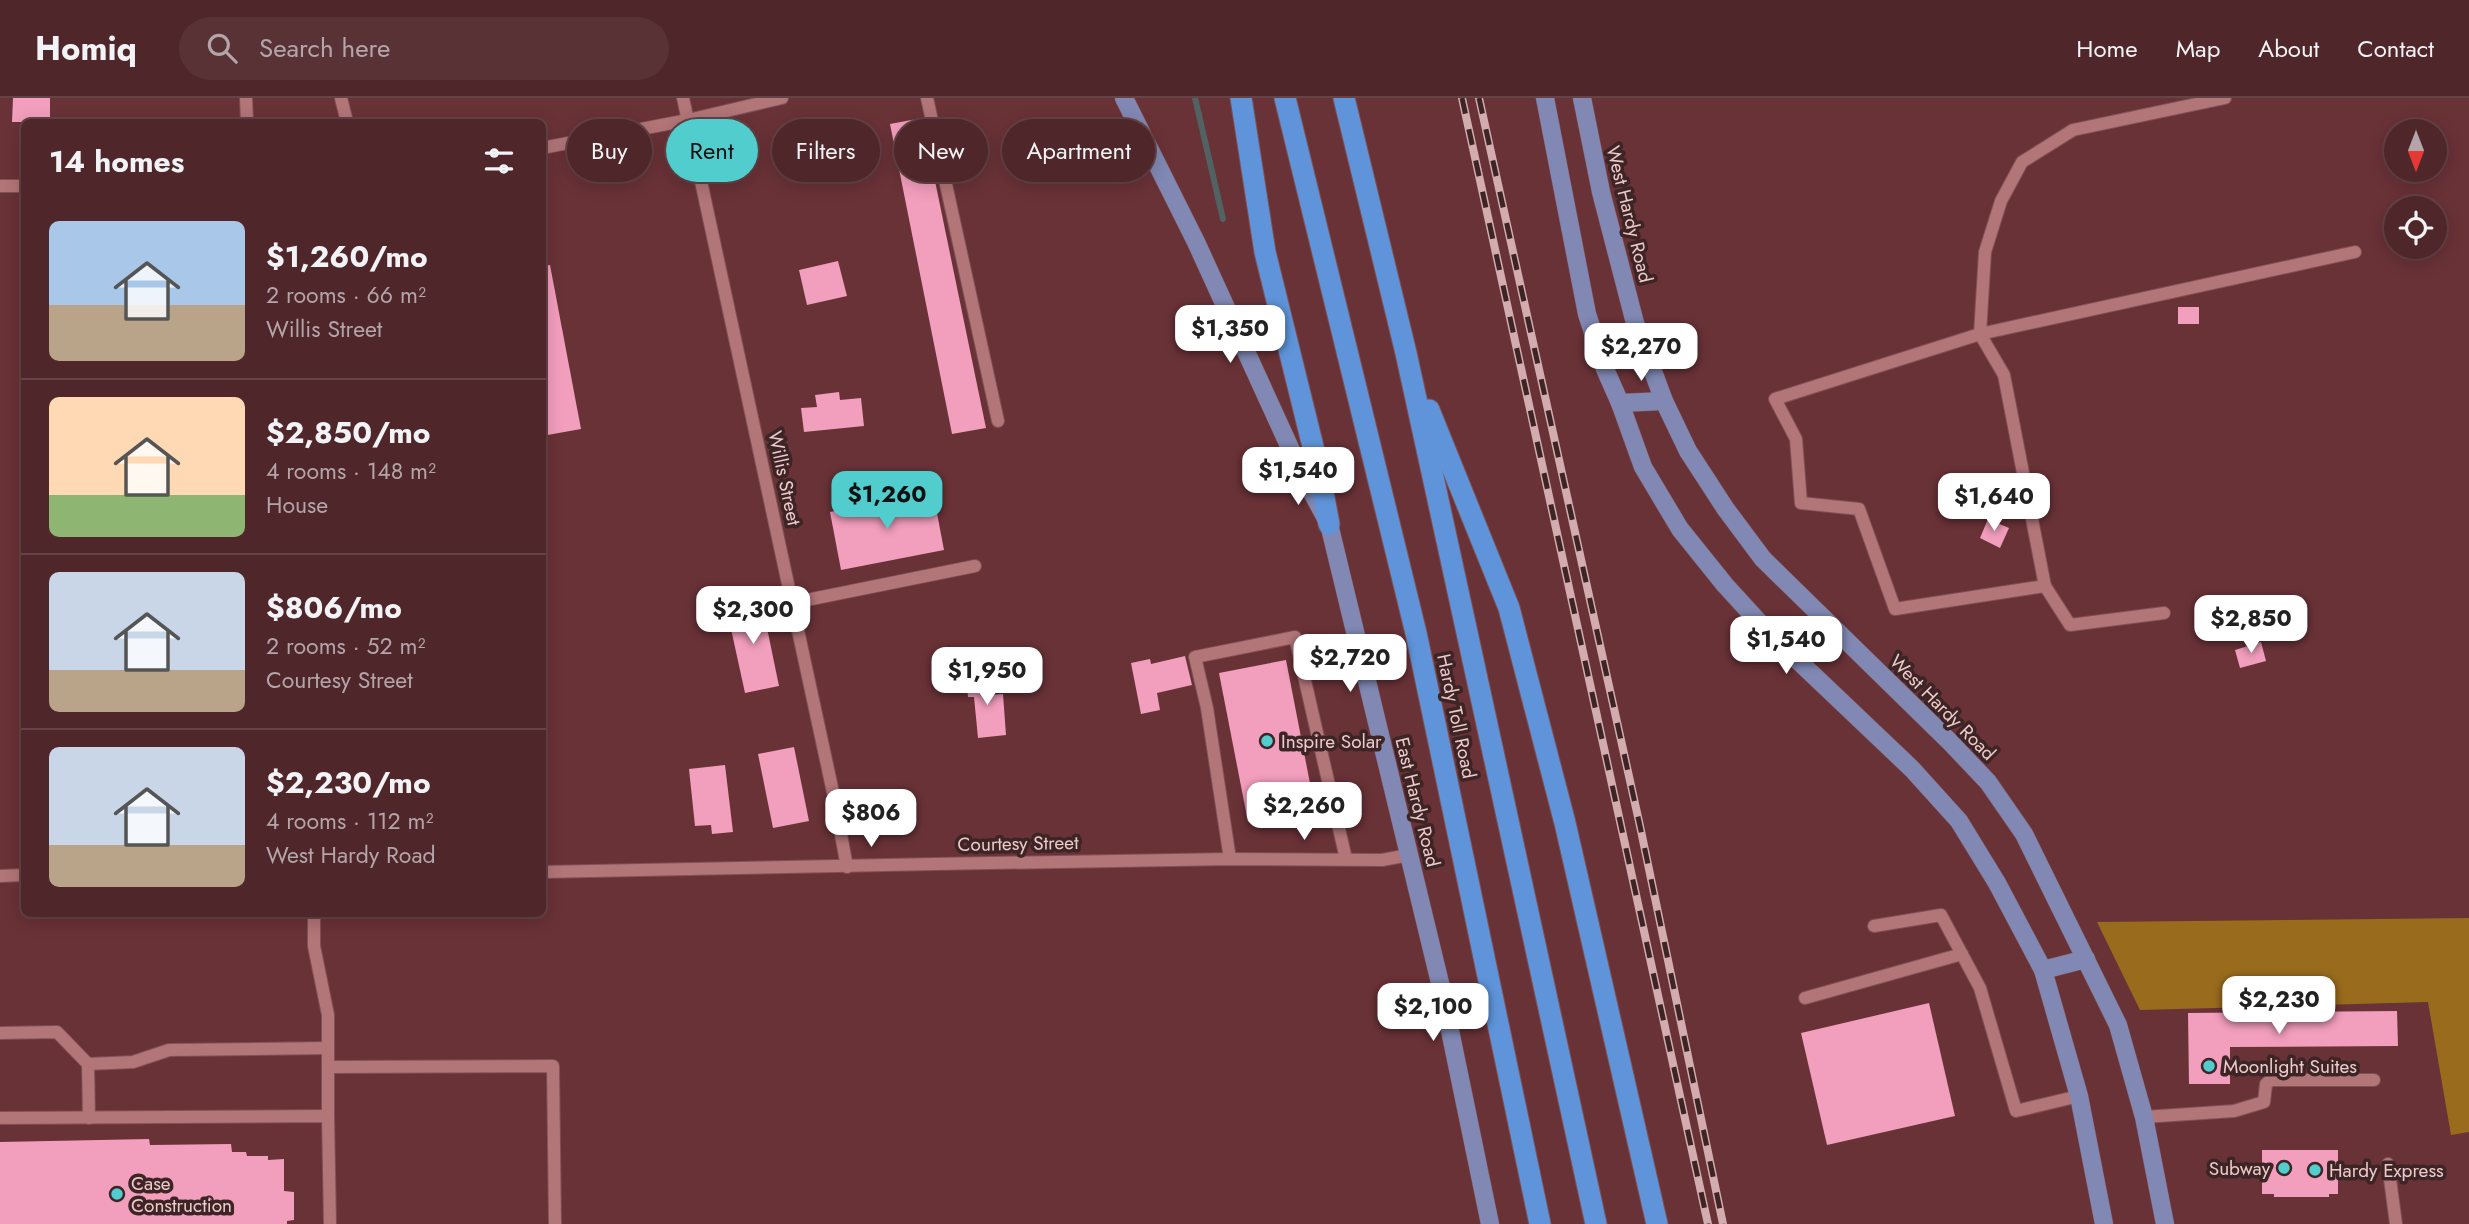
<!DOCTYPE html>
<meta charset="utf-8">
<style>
:root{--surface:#4f2629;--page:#593235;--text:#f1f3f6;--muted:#b3a5a8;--line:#664346;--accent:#52cdce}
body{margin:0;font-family:Jost,sans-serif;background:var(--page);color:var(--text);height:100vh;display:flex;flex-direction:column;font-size:26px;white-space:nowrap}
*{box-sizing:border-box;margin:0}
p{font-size:23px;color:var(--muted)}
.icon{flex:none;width:38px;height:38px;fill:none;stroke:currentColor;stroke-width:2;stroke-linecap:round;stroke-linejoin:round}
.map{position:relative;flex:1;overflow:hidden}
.drawer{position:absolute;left:21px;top:21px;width:525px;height:798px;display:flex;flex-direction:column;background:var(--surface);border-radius:10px;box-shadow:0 4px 18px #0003,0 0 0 2px var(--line)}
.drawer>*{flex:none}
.banner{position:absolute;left:567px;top:21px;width:665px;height:63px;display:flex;gap:14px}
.needle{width:46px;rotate:180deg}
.tools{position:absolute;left:2384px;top:21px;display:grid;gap:14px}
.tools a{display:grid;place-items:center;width:63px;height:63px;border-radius:50%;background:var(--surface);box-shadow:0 4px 18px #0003,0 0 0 2px var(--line);font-size:35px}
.price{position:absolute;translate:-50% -60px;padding:0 16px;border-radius:14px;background:#fff;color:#222;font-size:23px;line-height:46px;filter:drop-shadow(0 2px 4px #0008)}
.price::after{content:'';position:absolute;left:50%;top:42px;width:21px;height:16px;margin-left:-10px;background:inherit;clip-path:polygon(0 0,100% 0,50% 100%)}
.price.on{background:var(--accent);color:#111}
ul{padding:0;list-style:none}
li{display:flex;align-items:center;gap:21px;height:175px;padding:0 28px}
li+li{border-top:2px solid var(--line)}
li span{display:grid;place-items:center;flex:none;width:196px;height:140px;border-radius:10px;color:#555}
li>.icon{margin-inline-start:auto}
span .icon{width:84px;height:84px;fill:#fffc;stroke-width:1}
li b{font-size:30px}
h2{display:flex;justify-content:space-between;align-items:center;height:84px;padding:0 28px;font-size:30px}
.tag{padding:0 24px;border-radius:32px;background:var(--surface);box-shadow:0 4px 18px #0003,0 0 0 2px var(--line);font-size:24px;line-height:63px}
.tag.on{background:var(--accent);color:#111}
header{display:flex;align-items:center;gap:42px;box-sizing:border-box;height:98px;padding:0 35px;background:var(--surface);border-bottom:2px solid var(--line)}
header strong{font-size:33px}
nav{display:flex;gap:38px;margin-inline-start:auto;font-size:24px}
.search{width:490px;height:63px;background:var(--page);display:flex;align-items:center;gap:18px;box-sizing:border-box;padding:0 24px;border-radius:38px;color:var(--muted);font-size:26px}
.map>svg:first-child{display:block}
.forest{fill:#996b1d}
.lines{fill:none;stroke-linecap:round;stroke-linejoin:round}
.stream{stroke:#516262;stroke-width:6}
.building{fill:#f29ebd}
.minor-casing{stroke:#7f5155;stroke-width:14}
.major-casing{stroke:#7f5155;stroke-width:19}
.highway-casing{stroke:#7f5155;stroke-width:23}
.minor{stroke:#b27578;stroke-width:12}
.major{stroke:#8088b3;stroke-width:18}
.highway{stroke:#5f94da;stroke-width:21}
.rail-casing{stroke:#d3acae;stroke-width:8}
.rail{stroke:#3d2425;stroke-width:5;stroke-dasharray:16;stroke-linecap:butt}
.poi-dot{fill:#52cdce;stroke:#3d2425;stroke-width:2.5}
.labels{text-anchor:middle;stroke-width:7;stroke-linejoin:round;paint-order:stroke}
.street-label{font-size:19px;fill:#edcacb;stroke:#3d2425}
.poi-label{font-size:19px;fill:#edcacb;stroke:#3d2425;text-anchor:start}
</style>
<header>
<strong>Homiq</strong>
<div class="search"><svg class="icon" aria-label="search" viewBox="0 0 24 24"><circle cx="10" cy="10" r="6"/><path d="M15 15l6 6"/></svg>Search here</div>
<nav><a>Home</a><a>Map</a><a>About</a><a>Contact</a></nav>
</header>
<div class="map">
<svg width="2469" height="1126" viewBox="0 0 2469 1126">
<rect width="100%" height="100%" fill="#693237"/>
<path class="forest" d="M2469,820v214l-18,3 -23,-133 -288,8 -43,-88z"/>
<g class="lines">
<path class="stream" d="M1195,0l28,121"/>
</g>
<g class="building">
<path d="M13,0h37v24h-38z"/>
<path d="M922,20l64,310 -34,6 -62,-310z"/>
<path d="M838,163l9,35 -40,9 -8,-35z"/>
<path d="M550,167l31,164 -39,7v-170z"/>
<rect x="2178" y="209" width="21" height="17"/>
<path d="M839,294l1,8 21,-2 3,28 -60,6 -3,-24 16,-1 -2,-12z"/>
<path d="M933,394l11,58 -103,20 -11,-58z"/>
<path d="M1988,421l21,9 -9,20 -20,-10z"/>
<path d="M761,501l18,87 -34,7 -19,-87z"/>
<path d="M2261,544l5,19 -26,7 -5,-18z"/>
<path d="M1185,558l7,29 -35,8 3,17 -19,4 -10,-51 19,-4 1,5z"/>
<path d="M1286,562l29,149 -67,13 -29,-149z"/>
<path d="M988,576l2,21 13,-1 3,41 -28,3 -4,-41h-6l-2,-21z"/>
<path d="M794,649l15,74 -36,7 -15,-74z"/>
<path d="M725,667l8,67 -21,2 -1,-9 -16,1 -6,-57z"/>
<path d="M1929,905l26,113 -128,29 -26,-112z"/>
<path d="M2397,913l1,35 -168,1v37h-41l-1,-71z"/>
<path d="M149,1041l1,6 81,-1 1,8h14l1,4h21v4l16,-1v32l10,1v28l-7,1v3h-287v-82z"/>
<path d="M2262,1052h76v44h-9v3h-55v-3h-12z"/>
</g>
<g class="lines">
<g class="minor-casing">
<g id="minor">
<path d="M246,0l1,24"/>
<path d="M341,0l6,24"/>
<path d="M683,0l151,699 13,70"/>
<path d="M927,0l71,323"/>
<path d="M542,50l146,-28 94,-22"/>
<path d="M0,88h24"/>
<path d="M2045,488l-150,23 -36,-100 -58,-6 -5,-64 -21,-40 205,-65 375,-82"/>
<path d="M792,505l183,-37"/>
<path d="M2164,515l-94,12 -25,-39 -41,-211 -24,-41 5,-82 16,-51 21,-39 51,-32 152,-32"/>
<path d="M1230,761l-23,-151 -12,-51 100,-20 51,222"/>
<path d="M542,774l393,-8 295,-5 152,1 27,-5"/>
<path d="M0,778l24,-1"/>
<path d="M314,816v32l14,69v101"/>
<path d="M1874,828l67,-11 39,73 36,123 63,-15"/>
<path d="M1805,900l157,-44"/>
<path d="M0,935l57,-1 31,32 1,54"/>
<path d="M88,966l45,-2 36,-12 159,-2"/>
<path d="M328,969l225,-1 2,158"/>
<path d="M2144,1019l90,-6 30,-9 2,-18 5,-4h103"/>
<path d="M0,1020l328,-2 2,108"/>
<path d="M2388,1066l8,60"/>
</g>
</g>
<g class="major-casing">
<g id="major">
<path d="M1124,0l72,144 105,230 28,52 112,463 49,237"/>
<path d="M1545,0l42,216 18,55 15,34 23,64 37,62 45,56 43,47 144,137 47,52 38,62 46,87 36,126 25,128"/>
<path d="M1582,0l19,94 34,131 29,78 24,50 37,57 38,51 187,183 38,40 36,52 94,191 26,92 21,107"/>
<path d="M1620,305l44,-2"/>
<path d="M2043,872l43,-11"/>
</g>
</g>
<g class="highway-casing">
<g id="highway">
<path d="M1241,0l24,154 54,219 10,53"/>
<path d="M1285,0l131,535 124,591"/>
<path d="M1344,0l62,255 190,871"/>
<path d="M1429,312l80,198 56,215 92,401"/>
</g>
</g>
<use href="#minor" class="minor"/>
<use href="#major" class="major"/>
<use href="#highway" class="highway"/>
<g class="rail-casing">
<g id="rail">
<path d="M1462,0l246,1126"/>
<path d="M1479,0l161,728 83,398"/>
</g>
</g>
<use href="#rail" class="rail"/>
</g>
<g class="poi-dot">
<circle cx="1267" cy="643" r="7"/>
<circle cx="2209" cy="968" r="7"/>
<circle cx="2284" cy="1070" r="7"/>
<circle cx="2315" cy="1072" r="7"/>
<circle cx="117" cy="1096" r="7"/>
</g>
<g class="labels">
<g class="street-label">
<text transform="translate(1630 116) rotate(76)" y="7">West Hardy Road</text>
<text transform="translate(785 380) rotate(78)" y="7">Willis Street</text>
<text transform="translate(1943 609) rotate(45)" y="7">West Hardy Road</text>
<text transform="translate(1457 618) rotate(78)" y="7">Hardy Toll Road</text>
<text transform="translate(1418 704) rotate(76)" y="7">East Hardy Road</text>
<text transform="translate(1018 745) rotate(-1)" y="7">Courtesy Street</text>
</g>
<g class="poi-label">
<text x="1281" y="650">Inspire Solar</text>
<text x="2223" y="975">Moonlight Suites</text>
<text x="2270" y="1077" text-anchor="end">Subway</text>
<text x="2329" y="1079">Hardy Express</text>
<text x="131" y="1092">Case<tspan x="131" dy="22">Construction</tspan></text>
</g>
</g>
</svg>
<div class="tools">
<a><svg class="needle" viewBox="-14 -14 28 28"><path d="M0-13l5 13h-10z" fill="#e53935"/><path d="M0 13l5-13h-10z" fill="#b3a5a8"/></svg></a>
<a><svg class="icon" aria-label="locate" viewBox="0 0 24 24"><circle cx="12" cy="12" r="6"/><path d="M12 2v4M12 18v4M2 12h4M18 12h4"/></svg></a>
</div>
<b class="price" style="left:1230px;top:267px">$1,350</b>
<b class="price" style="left:1641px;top:285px">$2,270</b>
<b class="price" style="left:1298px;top:409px">$1,540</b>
<b class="price on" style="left:887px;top:433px">$1,260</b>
<b class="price" style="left:1994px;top:435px">$1,640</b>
<b class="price" style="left:753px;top:548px">$2,300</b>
<b class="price" style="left:2251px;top:557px">$2,850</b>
<b class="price" style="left:1786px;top:578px">$1,540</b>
<b class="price" style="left:1350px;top:596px">$2,720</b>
<b class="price" style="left:987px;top:609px">$1,950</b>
<b class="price" style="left:1304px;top:744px">$2,260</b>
<b class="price" style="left:871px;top:751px">$806</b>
<b class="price" style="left:2279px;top:938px">$2,230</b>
<b class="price" style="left:1433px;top:945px">$2,100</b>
<div class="banner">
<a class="tag">Buy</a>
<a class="tag on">Rent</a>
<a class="tag">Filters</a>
<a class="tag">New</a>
<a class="tag">Apartment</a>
</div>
<section class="drawer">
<h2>14 homes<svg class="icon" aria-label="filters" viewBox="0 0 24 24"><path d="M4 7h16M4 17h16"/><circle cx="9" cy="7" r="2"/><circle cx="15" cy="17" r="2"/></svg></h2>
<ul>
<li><span style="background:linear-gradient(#a9c7e8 60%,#b9a48a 0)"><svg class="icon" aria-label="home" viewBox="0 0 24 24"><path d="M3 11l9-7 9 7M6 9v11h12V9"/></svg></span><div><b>$1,260/mo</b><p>2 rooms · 66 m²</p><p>Willis Street</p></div></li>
<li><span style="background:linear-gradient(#ffd9b3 70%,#8fb573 0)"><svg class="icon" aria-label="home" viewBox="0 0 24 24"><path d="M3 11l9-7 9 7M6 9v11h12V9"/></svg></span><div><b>$2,850/mo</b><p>4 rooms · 148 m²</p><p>House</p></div></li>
<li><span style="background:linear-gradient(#c9d6e8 70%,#b9a48a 0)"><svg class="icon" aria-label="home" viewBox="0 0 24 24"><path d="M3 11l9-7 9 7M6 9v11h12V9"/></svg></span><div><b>$806/mo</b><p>2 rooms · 52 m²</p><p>Courtesy Street</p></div></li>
<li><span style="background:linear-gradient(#c9d6e8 70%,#b9a48a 0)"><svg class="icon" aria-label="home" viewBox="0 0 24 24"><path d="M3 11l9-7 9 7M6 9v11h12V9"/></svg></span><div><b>$2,230/mo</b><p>4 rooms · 112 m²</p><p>West Hardy Road</p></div></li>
</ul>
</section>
</div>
